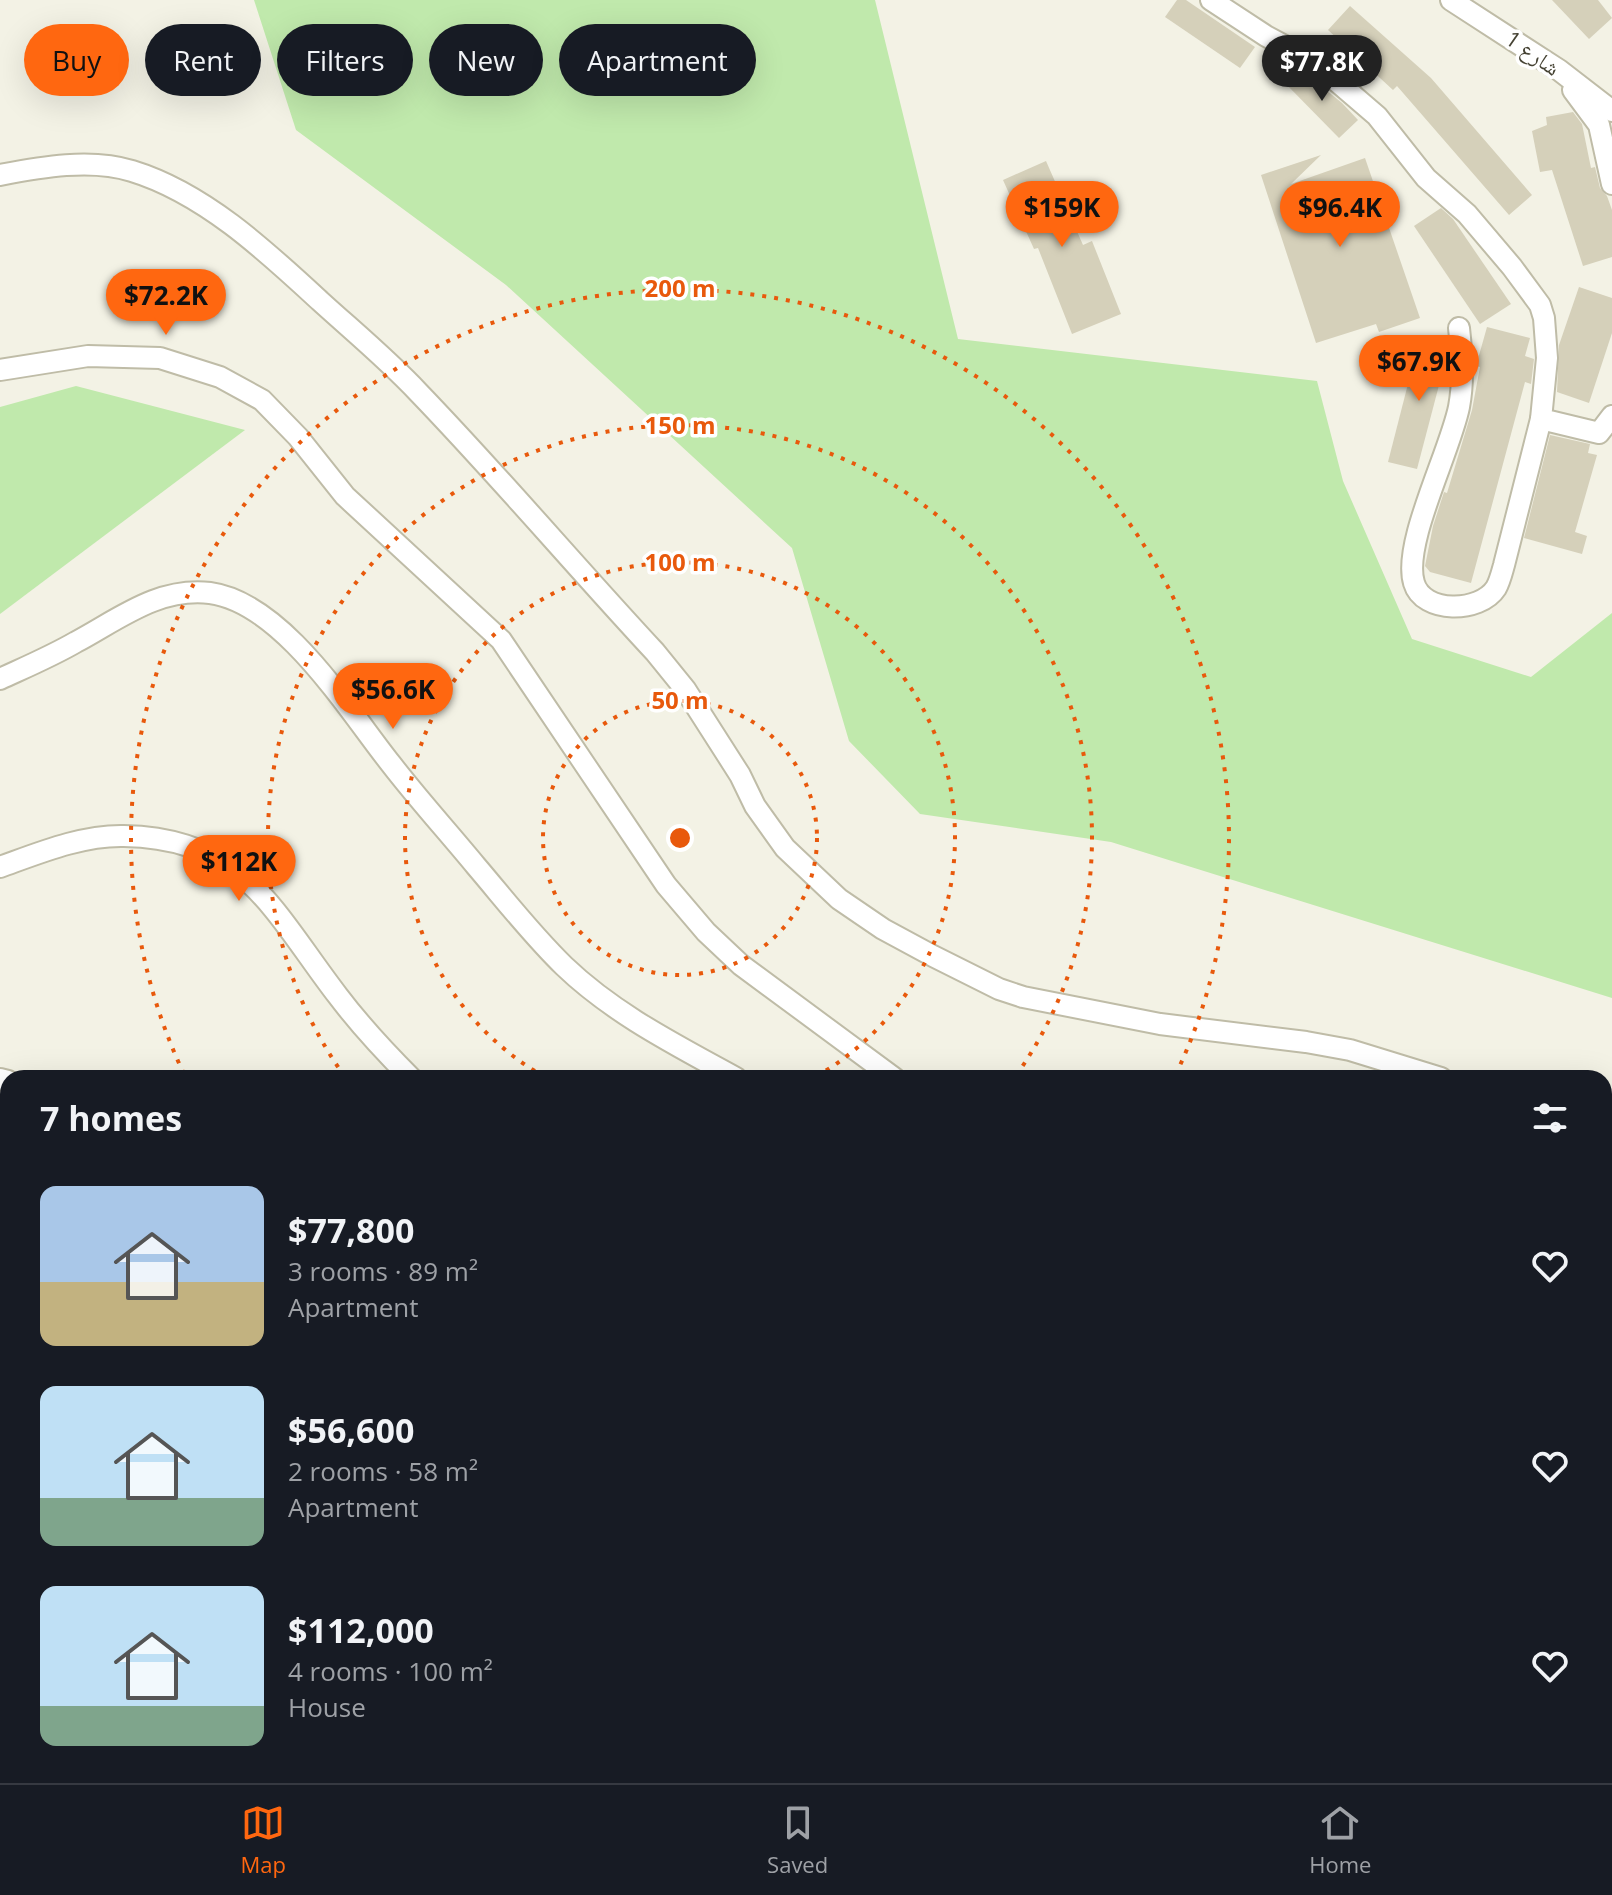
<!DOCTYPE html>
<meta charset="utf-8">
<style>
:root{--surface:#171b24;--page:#242831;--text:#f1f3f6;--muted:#9ea1a6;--line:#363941;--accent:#ff6710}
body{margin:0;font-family:"Open Sans","Noto Naskh Arabic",sans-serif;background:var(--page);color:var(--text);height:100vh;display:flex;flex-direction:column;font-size:30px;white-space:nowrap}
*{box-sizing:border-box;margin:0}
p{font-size:26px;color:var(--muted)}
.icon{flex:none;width:44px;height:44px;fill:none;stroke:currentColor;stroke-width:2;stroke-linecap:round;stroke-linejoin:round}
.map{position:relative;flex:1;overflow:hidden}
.drawer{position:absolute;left:0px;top:1070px;width:1612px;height:714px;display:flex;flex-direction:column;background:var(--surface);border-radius:24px 24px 0 0;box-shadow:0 8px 32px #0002}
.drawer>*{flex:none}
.top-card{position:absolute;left:24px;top:24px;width:800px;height:72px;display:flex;gap:16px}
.price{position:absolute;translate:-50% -68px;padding:0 18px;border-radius:28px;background:var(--accent);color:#111;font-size:26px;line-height:52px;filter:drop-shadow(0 2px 4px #0008)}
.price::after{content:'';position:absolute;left:50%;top:48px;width:24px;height:18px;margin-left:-12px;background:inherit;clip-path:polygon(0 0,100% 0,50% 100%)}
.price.current{background:#222;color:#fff}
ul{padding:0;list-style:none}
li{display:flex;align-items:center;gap:24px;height:200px;padding:0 40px}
li span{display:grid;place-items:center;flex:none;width:224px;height:160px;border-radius:16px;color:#555}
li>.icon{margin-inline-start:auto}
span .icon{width:96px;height:96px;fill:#fffc;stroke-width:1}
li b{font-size:34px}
h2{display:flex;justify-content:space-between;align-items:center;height:96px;padding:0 40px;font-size:34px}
.chip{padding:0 28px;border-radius:36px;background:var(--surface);box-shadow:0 8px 32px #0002;font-size:28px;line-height:72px}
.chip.current{background:var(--accent);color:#111}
.menu{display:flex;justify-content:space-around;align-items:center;height:112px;border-top:2px solid var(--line);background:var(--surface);font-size:22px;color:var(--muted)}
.menu a{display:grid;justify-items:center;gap:4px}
.menu .current{color:var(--accent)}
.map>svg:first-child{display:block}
.green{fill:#c0e9ac}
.building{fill:#d5d0ba}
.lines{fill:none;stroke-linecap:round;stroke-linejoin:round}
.minor-casing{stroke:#bfbca7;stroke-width:24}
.minor{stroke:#fff;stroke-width:20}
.ring{fill:none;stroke:#e8590c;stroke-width:4;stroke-dasharray:4 8}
.labels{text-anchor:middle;stroke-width:7;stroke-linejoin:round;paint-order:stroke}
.street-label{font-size:22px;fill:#464334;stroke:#fff}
.centre{fill:#e8590c;stroke:#fff;stroke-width:4}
.ring-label{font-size:24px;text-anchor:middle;font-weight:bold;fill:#e8590c;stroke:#fff;stroke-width:7;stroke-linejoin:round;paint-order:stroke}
</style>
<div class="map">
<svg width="1612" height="1783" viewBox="0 0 1612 1783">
<rect width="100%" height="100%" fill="#f3f2e5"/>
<g class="green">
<path d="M254,0h621l83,339 359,42 26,100 69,158 119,38 81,-64v385l-501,-156 -191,-28 -71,-73 -57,-193 -286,-263 -210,-155z"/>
<path d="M76,386l169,44 -245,184v-207z"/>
<path d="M1604,1273h8v510h-589l-8,-7h589z"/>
<path d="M0,1371l8,2v403h531l7,7h-546z"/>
</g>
<g class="building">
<path d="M1177,0h9l69,47 -15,21 -75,-51z"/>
<path d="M1552,0h46l14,18 -23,21z"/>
<path d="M1350,6l81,72 101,117 -23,20 -112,-129 -4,4 -65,-60z"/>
<path d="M1299,68l43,35 16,17 -19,18 -55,-56z"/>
<path d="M1573,112l9,12 9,44 4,-1 5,21 7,8 5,14v47l-29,9 -31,-96 -12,2 -8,-41 15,-6 -1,-8z"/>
<path d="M1321,155l-30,29 74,-26 55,160 -41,14 -3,-8 -60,19 -55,-168z"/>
<path d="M1046,161l37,84 9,-4 29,73 -49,20 -34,-86 -4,1 -31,-69z"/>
<path d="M1441,208l12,11 58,85 -31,20 -66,-98z"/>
<path d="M1579,287l33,11v35l-23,70 -32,-11 2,-47z"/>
<path d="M1487,327l43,11 -5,18 9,3 -3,25 -6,-2 -54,201 -41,-11 -5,-6 8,-40 11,-34 3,1 25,-83 8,-43 -4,-1z"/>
<path d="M1420,337l28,7v7l-31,118 -29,-7z"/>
<path d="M1550,435l40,9 -2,9 9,2 -22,77 12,4 -5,18 -58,-16z"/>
</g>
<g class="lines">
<g class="minor-casing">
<g id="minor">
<path d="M1211,0l55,36 47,25 64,55 49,62 41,36 45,53 28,38 4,13 3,40 -6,61 58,14 13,-17"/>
<path d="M1451,0l108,70 53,41"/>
<path d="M1573,90l26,35 13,59"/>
<path d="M0,175c41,-8 91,-17 132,-4 72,22 134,80 188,130 33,30 68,59 98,91 81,84 157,174 237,260l30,37 55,86 15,31 30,42 54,51 44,30 50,27 66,33 24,8 137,27 146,18 44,8 91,28"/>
<path d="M1459,328c3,28 5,52 0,79 -9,45 -57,137 -45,176 9,31 66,30 82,5 4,-7 6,-16 8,-23l37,-146"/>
<path d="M0,370l88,-14 72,2 60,19 42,23 36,37 47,59 156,144 165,245 40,47 35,33 153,113"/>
<path d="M0,679c26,-12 52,-23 76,-37 43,-23 82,-55 134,-49 73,10 138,117 181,171 27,35 57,68 85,102 29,34 56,69 88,100 50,48 112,79 172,112"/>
<path d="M0,867c39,-14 82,-32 124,-31 121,2 150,77 214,160 22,29 47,56 73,82"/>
<path d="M0,1079l8,2"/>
<path d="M1604,1135l8,3"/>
<path d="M0,1165l8,-6"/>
<path d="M1604,1238l8,1"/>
<path d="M0,1340l8,2"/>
<path d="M626,1776l10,7"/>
</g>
</g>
<use href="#minor" class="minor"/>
</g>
<g class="ring">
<circle cx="680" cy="838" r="137"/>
<path d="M545 1077A275 275 0 1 1 815 1077"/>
<path d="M345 1077A412 412 0 1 1 1015 1077"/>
<path d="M184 1074A549 549 0 1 1 1176 1074"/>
</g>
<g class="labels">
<g class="street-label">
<text transform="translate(1533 53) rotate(35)" y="8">شارع 1</text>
</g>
</g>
<circle cx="680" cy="838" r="12" class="centre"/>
<g class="ring-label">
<text x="680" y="297">200 m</text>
<text x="680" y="434">150 m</text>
<text x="680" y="571">100 m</text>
<text x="680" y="709">50 m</text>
</g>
</svg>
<b class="price current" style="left:1322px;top:103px">$77.8K</b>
<b class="price" style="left:1062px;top:249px">$159K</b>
<b class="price" style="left:1340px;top:249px">$96.4K</b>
<b class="price" style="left:166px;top:337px">$72.2K</b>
<b class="price" style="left:1419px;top:403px">$67.9K</b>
<b class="price" style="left:393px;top:731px">$56.6K</b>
<b class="price" style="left:239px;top:903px">$112K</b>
<div class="top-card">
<a class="chip current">Buy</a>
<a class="chip">Rent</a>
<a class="chip">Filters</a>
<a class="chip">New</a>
<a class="chip">Apartment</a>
</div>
<section class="drawer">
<h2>7 homes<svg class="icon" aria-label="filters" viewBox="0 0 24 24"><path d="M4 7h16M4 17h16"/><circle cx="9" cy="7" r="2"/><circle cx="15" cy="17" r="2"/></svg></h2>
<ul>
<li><span style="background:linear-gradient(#a9c7e8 60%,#c2b280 0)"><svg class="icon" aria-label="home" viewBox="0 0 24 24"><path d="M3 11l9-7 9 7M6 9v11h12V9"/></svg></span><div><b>$77,800</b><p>3 rooms · 89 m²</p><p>Apartment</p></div><svg class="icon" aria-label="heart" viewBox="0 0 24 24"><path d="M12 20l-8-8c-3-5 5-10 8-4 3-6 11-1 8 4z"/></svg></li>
<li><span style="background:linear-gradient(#bfe0f5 70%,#7fa58c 0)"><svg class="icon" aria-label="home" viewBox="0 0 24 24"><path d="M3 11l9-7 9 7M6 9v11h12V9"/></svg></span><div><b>$56,600</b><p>2 rooms · 58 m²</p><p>Apartment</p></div><svg class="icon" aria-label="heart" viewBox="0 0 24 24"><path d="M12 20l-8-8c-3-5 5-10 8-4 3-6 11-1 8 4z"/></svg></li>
<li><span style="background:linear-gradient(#bfe0f5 75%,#7fa58c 0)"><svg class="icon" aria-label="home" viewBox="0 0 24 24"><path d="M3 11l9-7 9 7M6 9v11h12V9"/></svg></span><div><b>$112,000</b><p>4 rooms · 100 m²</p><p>House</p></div><svg class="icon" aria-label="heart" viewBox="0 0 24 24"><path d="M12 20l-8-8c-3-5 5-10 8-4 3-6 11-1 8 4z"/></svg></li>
</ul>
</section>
</div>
<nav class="menu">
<a class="current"><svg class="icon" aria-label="map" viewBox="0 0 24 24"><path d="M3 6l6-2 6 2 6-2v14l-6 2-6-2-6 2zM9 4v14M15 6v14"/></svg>Map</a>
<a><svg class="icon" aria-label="saved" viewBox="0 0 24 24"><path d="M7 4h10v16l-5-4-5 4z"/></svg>Saved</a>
<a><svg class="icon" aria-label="home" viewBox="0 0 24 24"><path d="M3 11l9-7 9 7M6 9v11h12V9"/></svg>Home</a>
</nav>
